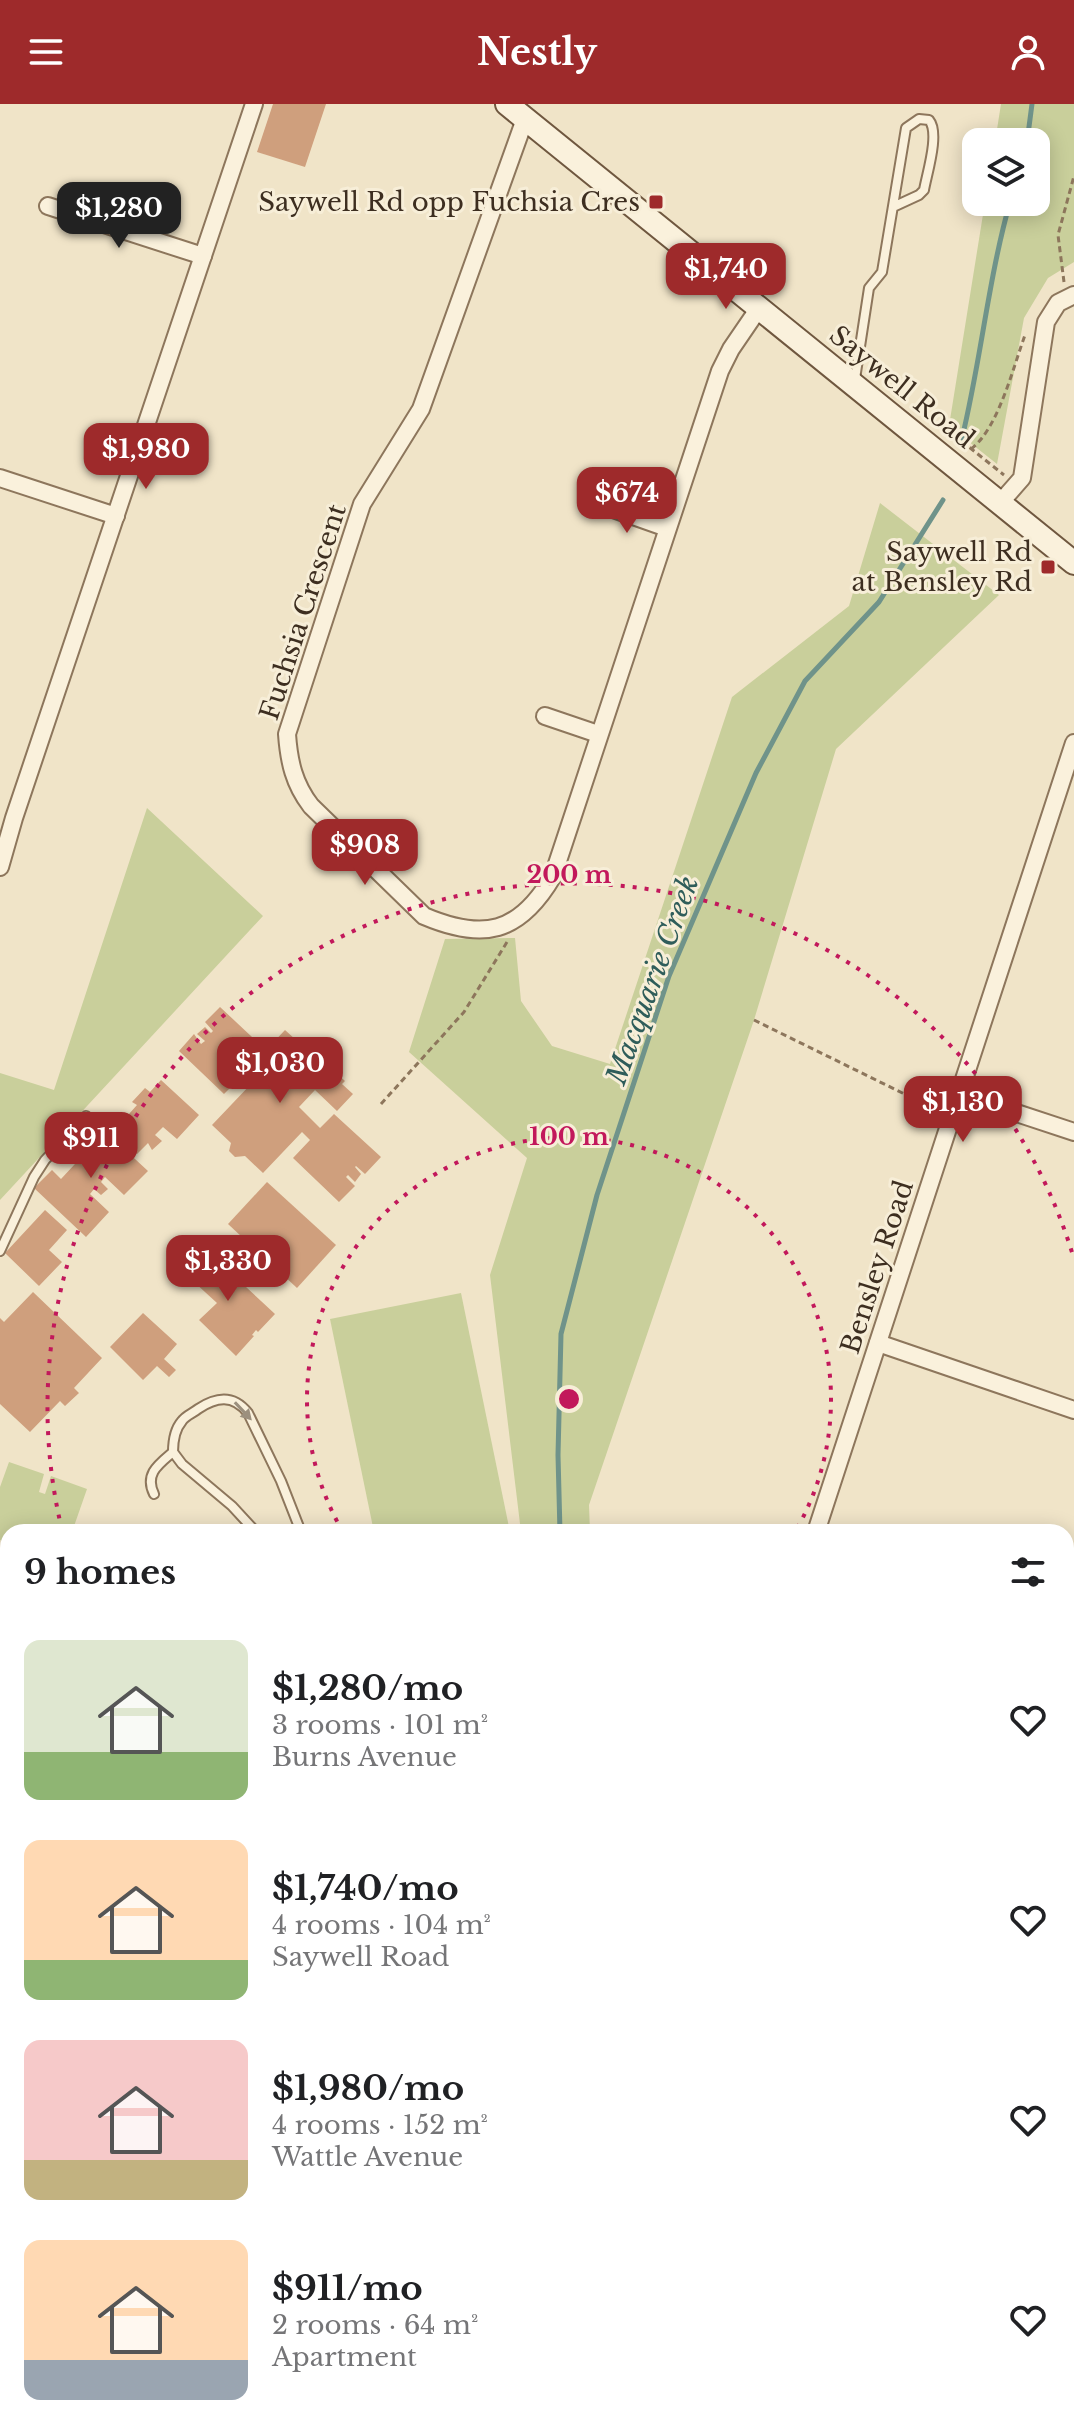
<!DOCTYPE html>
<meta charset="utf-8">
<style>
:root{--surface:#fff;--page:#f2f2f2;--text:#202124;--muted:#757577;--accent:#9e2a2b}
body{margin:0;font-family:"Libre Baskerville",serif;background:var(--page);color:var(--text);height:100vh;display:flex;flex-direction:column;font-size:30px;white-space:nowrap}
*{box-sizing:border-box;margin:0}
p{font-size:26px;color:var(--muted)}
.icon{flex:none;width:44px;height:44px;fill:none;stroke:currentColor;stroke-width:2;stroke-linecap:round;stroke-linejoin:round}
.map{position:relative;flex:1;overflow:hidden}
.side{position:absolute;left:0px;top:1420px;width:1074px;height:912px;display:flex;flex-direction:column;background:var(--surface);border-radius:24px 24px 0 0;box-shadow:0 4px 20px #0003}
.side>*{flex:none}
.controls{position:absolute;left:962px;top:24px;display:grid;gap:16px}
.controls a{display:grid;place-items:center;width:88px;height:88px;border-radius:16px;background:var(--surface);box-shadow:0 4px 20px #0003;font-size:40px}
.price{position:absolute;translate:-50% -68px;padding:0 18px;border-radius:16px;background:var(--accent);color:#fff;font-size:26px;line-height:52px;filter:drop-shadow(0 2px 4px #0008)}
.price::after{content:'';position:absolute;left:50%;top:48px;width:24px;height:18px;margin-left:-12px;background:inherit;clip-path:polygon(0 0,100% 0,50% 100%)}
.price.on{background:#222;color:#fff}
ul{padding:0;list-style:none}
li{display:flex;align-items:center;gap:24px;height:200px;padding:0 24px}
li span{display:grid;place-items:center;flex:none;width:224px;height:160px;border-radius:16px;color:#555}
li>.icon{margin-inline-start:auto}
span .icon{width:96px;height:96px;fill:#fffc;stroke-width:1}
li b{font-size:34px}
h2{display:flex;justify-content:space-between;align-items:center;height:96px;padding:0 24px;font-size:34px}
header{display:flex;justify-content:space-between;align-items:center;height:104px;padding:0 24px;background:var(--accent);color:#fff;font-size:36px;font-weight:700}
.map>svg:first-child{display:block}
.green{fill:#c9cf9b}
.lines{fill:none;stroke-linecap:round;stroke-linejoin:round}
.stream{stroke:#6f938a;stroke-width:5}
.building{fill:#cf9f7d}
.lane-casing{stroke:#8d765c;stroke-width:12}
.street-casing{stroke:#8d765c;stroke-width:20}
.secondary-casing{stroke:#6f573f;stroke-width:26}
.path{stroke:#8d765c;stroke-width:3;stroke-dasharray:6 4;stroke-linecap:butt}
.lane{stroke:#faf1dc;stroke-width:8}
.street{stroke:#faf1dc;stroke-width:16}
.secondary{stroke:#faf1dc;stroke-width:22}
.oneway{fill:#9c907e}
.ring{fill:none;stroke:#c2185b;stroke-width:4;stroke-dasharray:4 8}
.poi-dot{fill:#9e2a2b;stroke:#f7eed8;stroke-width:3}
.labels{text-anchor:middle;stroke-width:6;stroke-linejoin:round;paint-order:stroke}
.poi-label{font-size:26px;fill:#3d2e20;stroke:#f7eed8;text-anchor:end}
.street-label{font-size:26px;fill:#3d2e20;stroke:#f7eed8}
.water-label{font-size:28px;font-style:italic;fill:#2f5d5a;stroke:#f7eed8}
.centre{fill:#c2185b;stroke:#f7eed8;stroke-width:4}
.ring-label{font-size:24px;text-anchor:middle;font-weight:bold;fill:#c2185b;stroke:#f7eed8;stroke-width:6;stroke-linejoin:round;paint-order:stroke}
</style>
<header><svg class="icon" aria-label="menu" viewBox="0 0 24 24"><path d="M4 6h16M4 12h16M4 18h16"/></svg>Nestly<svg class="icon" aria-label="person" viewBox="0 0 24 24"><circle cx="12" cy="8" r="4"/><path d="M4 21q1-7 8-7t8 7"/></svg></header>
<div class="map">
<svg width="1074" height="2332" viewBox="0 0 1074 2332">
<rect width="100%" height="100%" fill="#f0e4c8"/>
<g class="green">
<path d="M1001,0h73v158l-26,16 -24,40 -27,146 -48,-38 36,-224h51v-60h-41z"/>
<path d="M880,399l119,92 -163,154 -82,271 -165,485 1,27h-69l-31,-257 37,-117 -118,-106 36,-113 70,-1 6,63 31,45 58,18 122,-367 117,-91z"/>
<path d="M147,704l116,108 -263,284v-127l54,17z"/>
<path d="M461,1189l49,239h-136l-44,-213z"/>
<path d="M9,1358l35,12 -5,18 6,2 6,-18 36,13 -15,43 -46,-2 -18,2v11l-8,-3v-53z"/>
<path d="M0,1514l8,8v202l-8,2z"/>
<path d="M8,1756v568h480l-3,8h-485v-574z"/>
<path d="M1066,2285l8,2v45h-530l3,-8h519z"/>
</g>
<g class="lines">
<g class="stream">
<path d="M1027,38l5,-38"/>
<path d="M962,334c19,-78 26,-158 48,-236"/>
<path d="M560,1428l-2,-77 3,-121 36,-139 72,-219 87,-203 49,-92 74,-79 64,-102"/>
<path d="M175,2332l19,-8"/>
</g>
</g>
<g class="building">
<path d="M273,0h53l-21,63 -48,-15z"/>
<path d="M220,903l46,43 -14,16 22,20 17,-18 -22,-21 16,-17 11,10 3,-2 46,43 -3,3 11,10 -16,17 -22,-21 -16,17 21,21 14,-14 47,43 -16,17 -9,-8 -1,1 6,7 -6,8 -7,-7 -2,2 9,9 -16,16 -46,-44 17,-18 -8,-8 -39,41 -18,-17 -10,1 -6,-6 2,-8 -19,-18 39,-41 -9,-8 -18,18 -45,-43 15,-17 7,10 4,-3 -8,-7 8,-7 6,6 2,-2 -8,-9z"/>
<path d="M161,976l38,35 -22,24 -14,-12 -8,8 7,6 -10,9 -4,-7 -11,11 -22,-20 8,-9 -2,-2 16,-18 -5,-3 13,-14 5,4z"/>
<path d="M96,1019l52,48 -24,24 -19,-18 -4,5 7,7 -7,6 -7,-6 -4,5 19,18 -23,25 -52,-49 18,-18 9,9 27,-29 -9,-9z"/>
<path d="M267,1078l69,63 -39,43 -69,-64z"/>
<path d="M45,1106l22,20 -18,20 13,12 -23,24 -34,-33z"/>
<path d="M204,1144l71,66 -17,18 -2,-2 -4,5 2,1 -18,20 -37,-36 18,-17 -35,-32z"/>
<path d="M33,1188l69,66 -28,30 5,5 -14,13 -5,-5 -30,31 -30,-28v-86l4,4z"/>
<path d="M143,1209l34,31 -13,15 12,11 -7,7 -12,-11 -14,14 -33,-33z"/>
<path d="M1066,1655l5,29 -5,1z"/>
<path d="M455,2324h33l-3,8h-10z"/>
</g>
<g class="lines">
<g class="lane-casing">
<g id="lane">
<path d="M855,275l14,-91 13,-16 24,-144 13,-9 10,1c11,13 -2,53 -5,70l-5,5 -26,12"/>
<path d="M0,1147l34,-74 11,-17 41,-44"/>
<path d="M154,1390c-10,-20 5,-30 19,-42"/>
<path d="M256,1428l-24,-26 -50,-42 -9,-12c0,-11 2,-23 9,-31 3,-5 11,-8 16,-12 18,-12 35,-15 50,4l33,68 20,51"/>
<path d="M0,1471l8,7"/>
</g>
</g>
<g class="street-casing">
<g id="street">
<path d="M525,15l-104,290 -59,95 -75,230c2,28 7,50 24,72l113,110c59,25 95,18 129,-40l167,-505 11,-22 28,-41"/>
<path d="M48,102l155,50"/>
<path d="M0,374l116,38"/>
<path d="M1000,399l22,-25 24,-156 12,-19 16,-8"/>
<path d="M599,400l68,24"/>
<path d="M545,612l53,18"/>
<path d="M0,763l14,-49 240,-714"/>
<path d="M959,990l115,38"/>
<path d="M878,1239l196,67"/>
<path d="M816,1428l258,-789"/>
<path d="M1066,1719l8,-3"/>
<path d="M1066,2034l8,3"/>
<path d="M516,2332l3,-8"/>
</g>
</g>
<g class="secondary-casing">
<g id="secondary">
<path d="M507,0l567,459"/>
<path d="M1066,1597l8,-3"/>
<path d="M0,1749l8,-2"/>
<path d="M1066,2258l8,2"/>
</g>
</g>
<g class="path">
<path d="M1064,178l-6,-47 16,-59"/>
<path d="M954,331l50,40"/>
<path d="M971,345c27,-20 42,-81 54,-114"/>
<path d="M754,916l183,90"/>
<path d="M381,1000l83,-92 43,-70"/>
</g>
<use href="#lane" class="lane"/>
<use href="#street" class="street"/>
<use href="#secondary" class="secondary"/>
</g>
<defs><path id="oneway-solid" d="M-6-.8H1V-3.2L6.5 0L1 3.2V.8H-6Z" transform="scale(2)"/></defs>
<use class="oneway" href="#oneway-solid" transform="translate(243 1307) rotate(47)"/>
<g class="ring">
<path d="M343 1428A262 262 0 1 1 795 1428"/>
<path d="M62 1426A524 524 0 0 1 1074 1155"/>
</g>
<g class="poi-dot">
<rect x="648" y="90" width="16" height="16" rx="4"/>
<rect x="1040" y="455" width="16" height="16" rx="4"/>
</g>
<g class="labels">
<g class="poi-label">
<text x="640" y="107">Saywell Rd opp Fuchsia Cres</text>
<text x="1032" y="457">Saywell Rd<tspan x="1032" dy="30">at Bensley Rd</tspan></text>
</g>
<g class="street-label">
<text transform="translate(902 283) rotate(39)" y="9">Saywell Road</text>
<text transform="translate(303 508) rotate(-72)" y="9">Fuchsia Crescent</text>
<text transform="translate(877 1163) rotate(-72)" y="9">Bensley Road</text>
</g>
<g class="water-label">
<text transform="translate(652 876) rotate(-70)" y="10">Macquarie Creek</text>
</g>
</g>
<circle cx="569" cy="1295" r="12" class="centre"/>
<g class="ring-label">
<text x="569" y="779">200 m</text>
<text x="569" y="1041">100 m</text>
</g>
</svg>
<div class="controls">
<a><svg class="icon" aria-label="layers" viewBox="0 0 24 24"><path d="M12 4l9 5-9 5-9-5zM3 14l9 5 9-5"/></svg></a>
</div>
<b class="price on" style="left:119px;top:146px">$1,280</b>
<b class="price" style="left:726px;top:207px">$1,740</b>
<b class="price" style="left:146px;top:387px">$1,980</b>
<b class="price" style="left:627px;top:431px">$674</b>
<b class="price" style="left:365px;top:783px">$908</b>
<b class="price" style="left:280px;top:1001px">$1,030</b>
<b class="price" style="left:963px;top:1040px">$1,130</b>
<b class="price" style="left:91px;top:1076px">$911</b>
<b class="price" style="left:228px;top:1199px">$1,330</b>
<section class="side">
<h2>9 homes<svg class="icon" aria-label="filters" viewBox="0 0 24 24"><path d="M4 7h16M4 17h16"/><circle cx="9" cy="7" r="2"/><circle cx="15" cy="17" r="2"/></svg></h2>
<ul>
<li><span style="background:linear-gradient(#dfe7d0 70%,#8fb573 0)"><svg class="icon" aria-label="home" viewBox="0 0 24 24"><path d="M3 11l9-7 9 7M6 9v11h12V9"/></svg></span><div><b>$1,280/mo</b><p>3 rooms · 101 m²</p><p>Burns Avenue</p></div><svg class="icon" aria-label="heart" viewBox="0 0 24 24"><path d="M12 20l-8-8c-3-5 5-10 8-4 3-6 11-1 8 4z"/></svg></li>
<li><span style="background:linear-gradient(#ffd9b3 75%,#8fb573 0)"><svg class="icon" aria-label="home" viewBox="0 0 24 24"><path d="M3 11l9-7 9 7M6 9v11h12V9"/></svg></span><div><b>$1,740/mo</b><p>4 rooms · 104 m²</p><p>Saywell Road</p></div><svg class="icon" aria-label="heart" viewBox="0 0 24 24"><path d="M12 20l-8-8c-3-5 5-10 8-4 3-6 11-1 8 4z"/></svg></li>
<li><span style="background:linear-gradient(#f6c9c9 75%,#c2b280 0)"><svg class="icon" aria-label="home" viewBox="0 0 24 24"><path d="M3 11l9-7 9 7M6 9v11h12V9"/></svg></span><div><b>$1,980/mo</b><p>4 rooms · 152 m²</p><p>Wattle Avenue</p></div><svg class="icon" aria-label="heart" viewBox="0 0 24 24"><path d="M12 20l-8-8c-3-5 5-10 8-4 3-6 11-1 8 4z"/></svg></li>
<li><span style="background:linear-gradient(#ffd9b3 75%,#9aa5b1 0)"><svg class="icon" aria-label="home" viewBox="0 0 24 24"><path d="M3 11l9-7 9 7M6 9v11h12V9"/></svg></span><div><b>$911/mo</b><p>2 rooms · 64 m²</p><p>Apartment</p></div><svg class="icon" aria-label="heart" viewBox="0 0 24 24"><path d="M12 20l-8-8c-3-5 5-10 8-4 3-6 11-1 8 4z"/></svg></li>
</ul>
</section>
</div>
